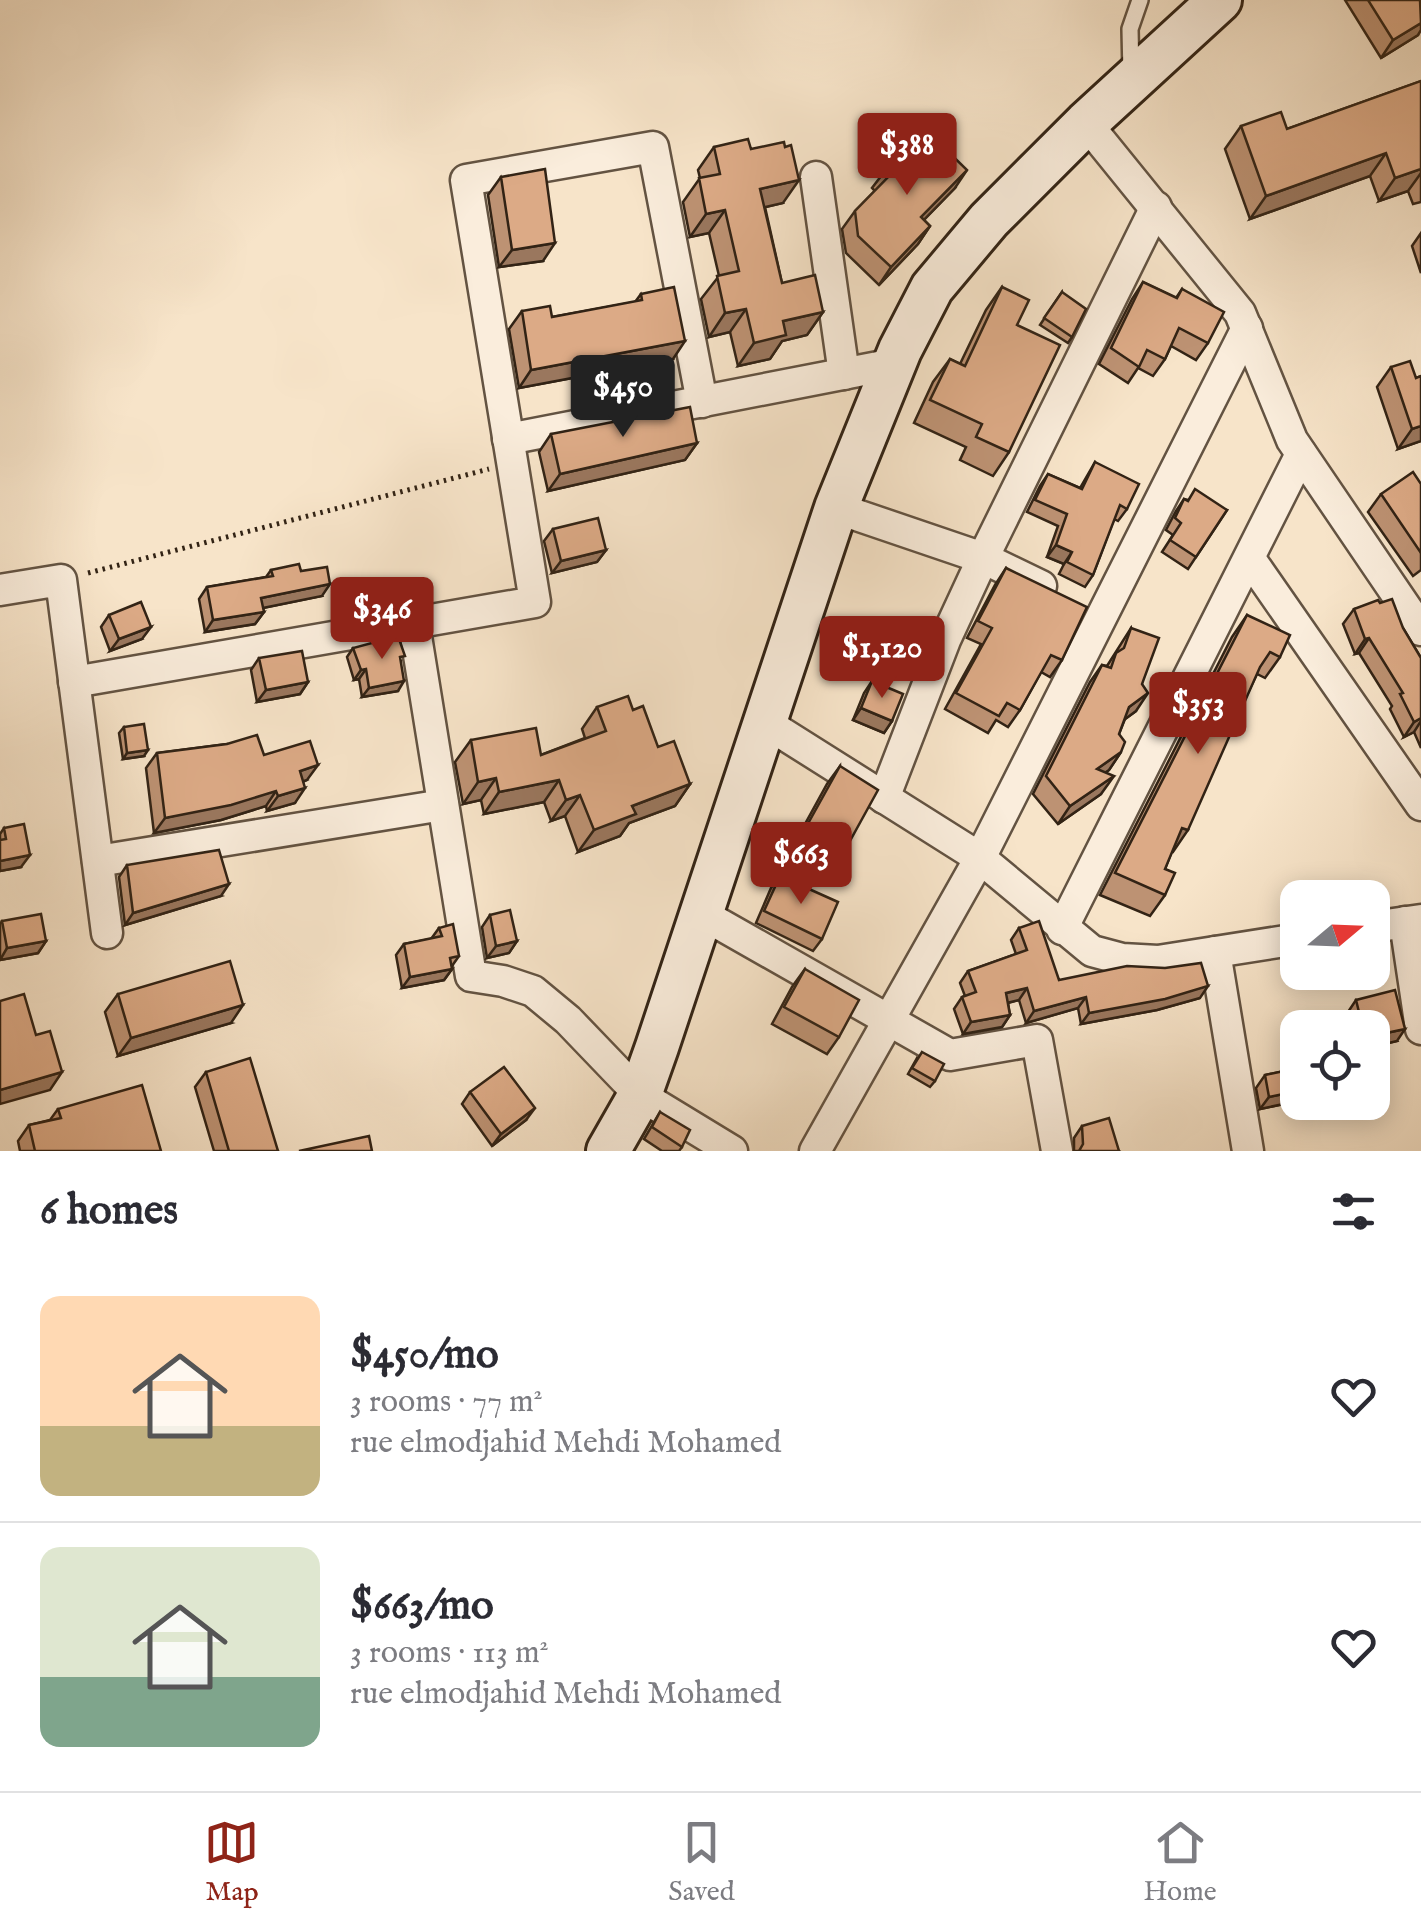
<!DOCTYPE html>
<meta charset="utf-8">
<style>
:root{--surface:#fff;--page:#f7f7f7;--text:#2b2b33;--muted:#7c7c81;--line:#e1e1e2;--accent:#8f2418}
body{margin:0;font-family:"IM FELL English",serif;background:var(--page);color:var(--text);height:100vh;display:flex;flex-direction:column;font-size:38px;white-space:nowrap}
*{box-sizing:border-box;margin:0}
p{font-size:32px;color:var(--muted)}
.icon{flex:none;width:55px;height:55px;fill:none;stroke:currentColor;stroke-width:2;stroke-linecap:round;stroke-linejoin:round}
.map{position:relative;height:1151px;overflow:hidden}
.details{display:flex;flex-direction:column;background:var(--surface);flex:1}
.details>*{flex:none}
.needle{width:65px;rotate:71deg}
.controls{position:absolute;left:1280px;top:880px;display:grid;gap:20px}
.controls a{display:grid;place-items:center;width:110px;height:110px;border-radius:20px;background:var(--surface);box-shadow:0 5px 25px #0003;font-size:50px}
.price{position:absolute;translate:-50% -85px;padding:0 22px;border-radius:10px;background:var(--accent);color:#fff;font-size:32px;line-height:65px;filter:drop-shadow(0 2px 5px #0008)}
.price::after{content:'';position:absolute;left:50%;top:60px;width:30px;height:22px;margin-left:-15px;background:inherit;clip-path:polygon(0 0,100% 0,50% 100%)}
.price.selected{background:#222;color:#fff}
ul{padding:0;list-style:none}
li{display:flex;align-items:center;gap:30px;height:250px;padding:0 40px}
li+li{border-top:2px solid var(--line)}
li span{display:grid;place-items:center;flex:none;width:280px;height:200px;border-radius:20px;color:#555}
li>.icon{margin-inline-start:auto}
span .icon{width:120px;height:120px;fill:#fffc;stroke-width:1}
li b{font-size:42px}
h2{display:flex;justify-content:space-between;align-items:center;height:120px;padding:0 40px;font-size:42px}
.tabs{display:flex;justify-content:space-around;align-items:center;height:140px;border-top:2px solid var(--line);background:var(--surface);font-size:28px;color:var(--muted)}
.tabs a{display:grid;justify-items:center;gap:5px}
.tabs .selected{color:var(--accent)}
.map>svg:first-child{display:block}
.lines{fill:none;stroke-linecap:round;stroke-linejoin:round}
.lane-casing{stroke:#635342;stroke-width:20}
.street-casing{stroke:#635342;stroke-width:35}
.secondary-casing{stroke:#322315;stroke-width:48}
.path{stroke:#322315;stroke-width:5;stroke-dasharray:2.5 5;stroke-linecap:butt}
.lane{stroke:#faeddc;stroke-width:15}
.street{stroke:#faeddc;stroke-width:30}
.secondary{stroke:#faeddc;stroke-width:42}
.wall{fill:#bd9273;stroke:#322315;stroke-width:2.5}
.shaded-wall{fill:#9a775e;stroke:#322315;stroke-width:2.5}
.building{fill:#dcaa86;stroke:#322315;stroke-width:2.5}
</style>
<div class="map">
<svg width="1421" height="1151" viewBox="0 0 1421 1151">
<rect width="100%" height="100%" fill="#f7e4c9"/>
<filter id="stains"><feTurbulence type="fractalNoise" baseFrequency=".002" numOctaves="4"/><feColorMatrix values="0 0 0 0 .2 0 0 0 0 .09 0 0 0 0 .02 0 0 0 .5 -.17"/></filter>
<radialGradient id="worn" r=".72"><stop offset=".6" stop-color="#630" stop-opacity="0"/><stop offset="1" stop-color="#630" stop-opacity=".3"/></radialGradient>
<g class="lines">
<g class="lane-casing">
<path id="lane" d="M1131,74l-1,-45 10,-29"/>
</g>
<g class="street-casing">
<g id="street">
<path d="M1086,123l154,190 52,127 129,190"/>
<path d="M816,177l28,197"/>
<path d="M508,439l386,-75"/>
<path d="M836,508l147,50 58,28"/>
<path d="M1250,559l171,246"/>
<path d="M0,590l61,-10 46,353"/>
<path d="M414,624l57,352 32,5 30,10 35,29 72,75 92,56"/>
<path d="M74,682l461,-80 -69,-422 187,-33 49,255"/>
<path d="M766,723l214,135 112,93 30,8 36,2 140,-22"/>
<path d="M884,798l61,-158 38,-82 173,-351"/>
<path d="M98,861l345,-56"/>
<path d="M702,914l248,141 87,-15 20,111"/>
<path d="M1405,922l16,107"/>
<path d="M1372,927l49,-7"/>
<path d="M1062,929l239,-475"/>
<path d="M1215,952l33,199"/>
<path d="M815,1151l165,-293 267,-530"/>
</g>
</g>
<g class="secondary-casing">
<path id="secondary" d="M608,1151l32,-56 17,-48 179,-539 64,-158 32,-62 57,-68 97,-97 134,-123"/>
</g>
<path class="path" d="M88,573l401,-104"/>
<use href="#lane" class="lane"/>
<use href="#street" class="street"/>
<use href="#secondary" class="secondary"/>
</g>
<g class="wall">
<path d="M1345,0h75l-2,35 -37,23z"/>
<path d="M1421,81v121l-8,2 -5,-13 -29,10 -9,-25 -120,43 -25,-70 16,-23 46,3z"/>
<path d="M714,147l37,2 32,54 -18,4 17,76 41,29 -16,23 -25,6 -12,18 -32,7 -8,-34 -21,5 -8,-38 18,-23 -10,-43 -19,4 -7,-35 17,-24 -2,-8z"/>
<path d="M885,171l70,17 -31,32 6,6 -12,18 -39,41 -33,-32 -4,-24 13,-18 20,-20 -3,-3z"/>
<path d="M501,177l42,84 -44,6 -11,-72z"/>
<path d="M1421,233v40l-9,-27z"/>
<path d="M1143,282l33,16 6,-9 26,54 -12,17 -25,-14 -6,13 -12,17 -15,-8 -10,15 -29,-19 33,-65z"/>
<path d="M1002,287l15,38 -8,127 -16,24 -33,-16 6,-13 -52,-24 19,-41 17,-23 10,5 26,-54z"/>
<path d="M1062,292l10,45 -4,6 -28,-18z"/>
<path d="M641,294l32,65 -154,29 -10,-59 13,-18 30,6 83,-15z"/>
<path d="M1391,367l25,11 5,-2v65l-23,8 -21,-62z"/>
<path d="M551,434l146,9 -12,17 -137,31 -9,-39z"/>
<path d="M1095,462l32,47 -9,12 -4,-2 -21,56 -8,12 -26,-13 5,-10 -17,-7 11,-31 -31,-14 13,-26 8,-12 32,14z"/>
<path d="M1421,484v86l-8,6 -45,-64 13,-18z"/>
<path d="M1184,499l43,11 -39,59 -26,-17 11,-17 -7,-5 10,-19z"/>
<path d="M553,529l53,21 -9,12 -45,11 -8,-32z"/>
<path d="M1006,568l56,92 -12,17 -9,-5 -21,38 -12,17 -12,-7 -8,13 -43,-24 36,-65 -14,-6 28,-53z"/>
<path d="M271,570l30,1 21,25 -59,12 1,4 -9,12 -50,8 -6,-33 8,-12 59,-10z"/>
<path d="M1380,603l23,25 18,30v90l-7,-16 -10,5 -14,-28 2,-3 -33,-53 -4,1 -12,-30 11,-15z"/>
<path d="M109,615l33,24 -32,12 -9,-24z"/>
<path d="M1247,615l33,42 -15,21 -8,-4 -85,177 -7,18v26l-15,21 -50,-21 132,-258z"/>
<path d="M1131,628l11,56 -6,27 -11,8 -6,15 2,18 -12,18 -4,3 -4,21 -43,30 -25,-30 57,-112 12,-17 5,1z"/>
<path d="M353,648l48,13 -3,30 -36,6 -3,-18 -5,1 -7,-23z"/>
<path d="M259,658l49,24 -8,12 -43,8 -6,-32z"/>
<path d="M872,681l20,40 -8,12 -31,-13 11,-27z"/>
<path d="M597,707l36,3 25,37 32,37 -15,22 -46,17 -9,13 -42,16 -13,-36 -14,5 -7,-19 -60,12 -3,-14 -18,4 -8,-42 16,-22 70,15 44,-17 -3,-9z"/>
<path d="M124,727l20,29 -21,3 -4,-26z"/>
<path d="M227,744l37,11 43,25 -4,2 -8,21 -28,8 -1,-5 -45,14 -67,13 -8,-65 11,-15z"/>
<path d="M840,766v93l-13,18 -39,-22 39,-71z"/>
<path d="M4,828l17,39 -21,4v-37z"/>
<path d="M127,865l94,31 -96,29 -6,-48z"/>
<path d="M780,876l42,63 -9,12 -57,-28 15,-35z"/>
<path d="M490,915l27,26 -8,12 -22,5 -5,-31z"/>
<path d="M2,921l44,20 -8,12 -38,7v-36z"/>
<path d="M439,928l20,28 -7,10v3l-8,11 -42,8 -6,-33 8,-11 27,-5z"/>
<path d="M1019,928l40,52 141,18 -43,12 -76,14 -3,-16 -52,15 -7,-23 -11,3 2,12 -8,12 -39,7 -9,-25 8,-12 3,-1 -5,-13 8,-12 48,-17 -5,-14z"/>
<path d="M805,969l34,68 -12,17 -55,-30 20,-37z"/>
<path d="M118,994l113,29 -113,33 -13,-44z"/>
<path d="M1356,1000l41,41 -25,6v-19h-20l-4,-16z"/>
<path d="M917,1058l18,23 -5,6 -22,-13z"/>
<path d="M1298,1068v33l-38,8 -4,-21 9,-13z"/>
<path d="M206,1072l72,79h-64l-19,-64z"/>
<path d="M470,1092l56,28 -34,26 -30,-42z"/>
<path d="M1307,1102h26l-4,7 -20,4z"/>
<path d="M58,1109l103,42h-141l-2,-10 11,-16 21,-5z"/>
<path d="M660,1112l22,35 -3,4h-17l-18,-12z"/>
<path d="M1082,1126l37,25h-45v-13z"/>
</g>
<g class="shaded-wall">
<path d="M1421,23v7l-3,5 -37,23 12,-18z"/>
<path d="M1386,153l-16,23 -120,43 16,-23z"/>
<path d="M1421,169v4l-13,18 -29,10 16,-23z"/>
<path d="M967,170l-12,18 -46,47 12,-18z"/>
<path d="M799,180l-16,23 -39,9 16,-23z"/>
<path d="M725,210l-16,23 -19,4 16,-23z"/>
<path d="M930,226l-12,18 -39,41 12,-18z"/>
<path d="M555,243l-12,18 -44,6 13,-17z"/>
<path d="M746,309l-16,23 -21,5 16,-24z"/>
<path d="M823,312l-16,23 -25,6 -12,18 -32,7 16,-23 29,-22z"/>
<path d="M685,341l-12,18 -154,29 12,-18z"/>
<path d="M1421,426v15l-23,8 14,-20z"/>
<path d="M697,443l-12,17 -137,31 12,-17z"/>
<path d="M1056,545l16,7 -8,12 -17,-7z"/>
<path d="M606,550l-9,12 -45,11 9,-12z"/>
<path d="M330,584l-8,12 -69,14 8,-12z"/>
<path d="M264,612l-9,12 -50,8 8,-12z"/>
<path d="M151,627l-9,12 -32,12 9,-12z"/>
<path d="M1369,638l-10,15 -4,1 10,-15z"/>
<path d="M366,669l-7,10 -5,1 7,-10z"/>
<path d="M404,681l-6,10 -36,6 7,-9z"/>
<path d="M308,682l-8,12 -43,8 9,-12z"/>
<path d="M1148,693l-12,18 -19,14 12,-18z"/>
<path d="M861,708l31,13 -8,12 -31,-13z"/>
<path d="M1421,718v3l-7,11 -10,5 10,-15z"/>
<path d="M148,750l-4,6 -21,3 4,-6z"/>
<path d="M1121,752l-12,18 -25,17 13,-18z"/>
<path d="M318,765l-11,15 -18,6 11,-15z"/>
<path d="M1114,776l-13,18 -43,30 12,-18z"/>
<path d="M496,778l-15,22 -18,4 15,-22z"/>
<path d="M559,780l-15,22 -60,12 15,-22z"/>
<path d="M690,784l-15,22 -46,17 -9,13 -42,16 16,-22 38,-24z"/>
<path d="M305,788l-10,15 -28,8 11,-15z"/>
<path d="M276,791l-10,15 -45,14 -67,13 11,-15z"/>
<path d="M580,795l-15,21 -14,5 15,-21z"/>
<path d="M1182,828l6,2 -15,22 -6,-3z"/>
<path d="M30,855l-9,12 -21,4v-10z"/>
<path d="M229,884l-8,12 -96,29 8,-12z"/>
<path d="M46,941l-8,12 -38,7 7,-12z"/>
<path d="M517,941l-8,12 -22,5 9,-12z"/>
<path d="M452,969l-8,11 -42,8 8,-11z"/>
<path d="M1208,986l-8,12 -43,12 -76,14 8,-11z"/>
<path d="M1027,988l-8,12 -21,5 8,-12z"/>
<path d="M1086,997l-8,11 -52,15 8,-12z"/>
<path d="M243,1005l-12,18 -113,33 13,-18z"/>
<path d="M1010,1015l-8,12 -39,7 8,-12z"/>
<path d="M1405,1029l-8,12 -25,6v-11z"/>
<path d="M62,1072l-12,18 -50,14v-14z"/>
<path d="M1298,1091v10l-38,8 9,-12z"/>
<path d="M1316,1102h17l-4,7 -20,4z"/>
<path d="M535,1108l-9,12 -34,26 9,-12z"/>
</g>
<g class="building">
<path d="M1368,0h52l1,23 -28,17z"/>
<path d="M1421,81v88l-26,9 -9,-25 -120,43 -25,-70 40,-14 6,17z"/>
<path d="M925,129l42,41 -46,47 9,9 -39,41 -33,-31 -3,-25 35,-36 -5,-4z"/>
<path d="M748,139l3,10 33,-7 1,5 6,-2 8,35 -39,9 22,94 33,-8 8,37 -40,9 3,14 -32,8 -8,-34 -21,4 -8,-37 22,-5 -14,-61 -19,4 -7,-36 21,-4 -6,-27z"/>
<path d="M545,169l10,74 -43,7 -11,-73z"/>
<path d="M1143,282l34,16 5,-9 42,23 -16,31 -29,-15 -14,31 -18,-9 -8,17 -28,-19z"/>
<path d="M674,287l11,54 -154,29 -9,-59 28,-5 2,11 90,-17 -1,-6z"/>
<path d="M1002,287l27,13 -12,25 43,20 -51,107 -33,-15 6,-13 -52,-24 20,-41 15,7z"/>
<path d="M1062,292l24,17 -14,28 -28,-19z"/>
<path d="M1410,361l6,17 5,-2v50l-9,3 -21,-62z"/>
<path d="M690,407l7,36 -137,31 -9,-40z"/>
<path d="M1095,462l44,22 -12,25 -7,-4 -27,70 -26,-13 5,-10 -16,-7 11,-31 -32,-14 13,-26 34,15z"/>
<path d="M1413,472l8,12v69l-40,-59z"/>
<path d="M1195,489l32,21 -31,47 -26,-17 11,-17 -6,-5 9,-19 4,2z"/>
<path d="M598,518l8,32 -45,11 -8,-32z"/>
<path d="M299,564l2,7 26,-4 3,17 -69,14 3,14 -51,8 -6,-33 66,-11 -2,-6z"/>
<path d="M1006,568l81,39 -25,53 -11,-5 -31,55 -13,-7 -8,13 -43,-23 36,-65 -14,-7z"/>
<path d="M1392,599l11,29 18,30v60l-7,4 -14,-28 3,-1 -34,-55 -4,1 -11,-30 24,-9 2,3z"/>
<path d="M141,602l10,25 -32,12 -10,-24z"/>
<path d="M1247,615l43,20 -10,22 -10,-5 -10,15 -72,163 -6,-2 -17,41 10,4 -10,22 -50,-22z"/>
<path d="M1131,628l28,10 -17,46 6,9 -19,14 -10,27 6,8 -4,10 -24,17 17,7 -44,30 -24,-30 56,-111 9,3 5,-15 8,-5z"/>
<path d="M398,636l7,20 -5,1 4,24 -35,7 -3,-19 -5,1 -8,-22z"/>
<path d="M302,651l6,31 -42,8 -7,-32z"/>
<path d="M872,681l31,13 -11,27 -31,-13z"/>
<path d="M628,696l5,14 10,-4 15,41 16,-6 16,43 -58,22 4,8 -42,16 -14,-35 -14,5 -7,-20 -60,12 -3,-14 -18,4 -7,-42 65,-12 5,27 65,-24 -9,-24z"/>
<path d="M144,724l4,26 -21,3 -3,-26z"/>
<path d="M257,735l7,20 46,-14 8,24 -18,6 5,17 -27,8 -2,-5 -45,14 -66,13 -8,-65 70,-9z"/>
<path d="M840,766l38,24 -38,69 -40,-21z"/>
<path d="M24,824l6,31 -30,6v-21l6,-1 -2,-11z"/>
<path d="M219,850l10,34 -96,29 -6,-48z"/>
<path d="M780,876l58,26 -16,37 -58,-28z"/>
<path d="M510,910l7,31 -21,5 -6,-31z"/>
<path d="M41,914l5,27 -39,7 -5,-27z"/>
<path d="M1039,921l20,59 68,-14 38,2 36,-5 7,23 -43,13 -76,14 -3,-16 -52,14 -7,-23 -21,5 4,22 -39,7 -9,-25 14,-5 -8,-21 59,-21 -8,-22z"/>
<path d="M453,924l6,32 -9,2 2,11 -42,8 -6,-33 38,-8 -3,-8z"/>
<path d="M230,961l13,44 -112,33 -13,-44z"/>
<path d="M805,969l54,31 -20,37 -55,-30z"/>
<path d="M1395,990l10,39 -33,7v-8h-9l-7,-28z"/>
<path d="M24,994l12,41 14,-4 12,41 -62,18v-89z"/>
<path d="M922,1052l22,12 -9,17 -23,-13z"/>
<path d="M250,1058l28,93h-49l-23,-79z"/>
<path d="M504,1067l31,41 -34,26 -31,-42z"/>
<path d="M1298,1068v23l-29,6 -4,-22z"/>
<path d="M142,1085l19,66h-126l-6,-26 32,-7 -3,-9z"/>
<path d="M660,1112l30,18 -8,17 -30,-20z"/>
<path d="M1109,1118l10,33h-40l4,-7 -1,-18z"/>
<path d="M369,1136l3,15h-73z"/>
</g>
<rect width="100%" height="100%" filter="url(#stains)"/>
<rect width="100%" height="100%" fill="url(#worn)"/>
</svg>
<div class="controls">
<a><svg class="needle" viewBox="-14 -14 28 28"><path d="M0-13l5 13h-10z" fill="#e53935"/><path d="M0 13l5-13h-10z" fill="#7c7c81"/></svg></a>
<a><svg class="icon" aria-label="locate" viewBox="0 0 24 24"><circle cx="12" cy="12" r="6"/><path d="M12 2v4M12 18v4M2 12h4M18 12h4"/></svg></a>
</div>
<b class="price" style="left:907px;top:198px">$388</b>
<b class="price selected" style="left:623px;top:440px">$450</b>
<b class="price" style="left:382px;top:662px">$346</b>
<b class="price" style="left:882px;top:701px">$1,120</b>
<b class="price" style="left:1198px;top:757px">$353</b>
<b class="price" style="left:801px;top:907px">$663</b>
</div>
<section class="details">
<h2>6 homes<svg class="icon" aria-label="filters" viewBox="0 0 24 24"><path d="M4 7h16M4 17h16"/><circle cx="9" cy="7" r="2"/><circle cx="15" cy="17" r="2"/></svg></h2>
<ul>
<li><span style="background:linear-gradient(#ffd9b3 65%,#c2b280 0)"><svg class="icon" aria-label="home" viewBox="0 0 24 24"><path d="M3 11l9-7 9 7M6 9v11h12V9"/></svg></span><div><b>$450/mo</b><p>3 rooms · 77 m²</p><p>rue elmodjahid Mehdi Mohamed</p></div><svg class="icon" aria-label="heart" viewBox="0 0 24 24"><path d="M12 20l-8-8c-3-5 5-10 8-4 3-6 11-1 8 4z"/></svg></li>
<li><span style="background:linear-gradient(#dfe7d0 65%,#7fa58c 0)"><svg class="icon" aria-label="home" viewBox="0 0 24 24"><path d="M3 11l9-7 9 7M6 9v11h12V9"/></svg></span><div><b>$663/mo</b><p>3 rooms · 113 m²</p><p>rue elmodjahid Mehdi Mohamed</p></div><svg class="icon" aria-label="heart" viewBox="0 0 24 24"><path d="M12 20l-8-8c-3-5 5-10 8-4 3-6 11-1 8 4z"/></svg></li>
</ul>
</section>
<nav class="tabs">
<a class="selected"><svg class="icon" aria-label="map" viewBox="0 0 24 24"><path d="M3 6l6-2 6 2 6-2v14l-6 2-6-2-6 2zM9 4v14M15 6v14"/></svg>Map</a>
<a><svg class="icon" aria-label="saved" viewBox="0 0 24 24"><path d="M7 4h10v16l-5-4-5 4z"/></svg>Saved</a>
<a><svg class="icon" aria-label="home" viewBox="0 0 24 24"><path d="M3 11l9-7 9 7M6 9v11h12V9"/></svg>Home</a>
</nav>
